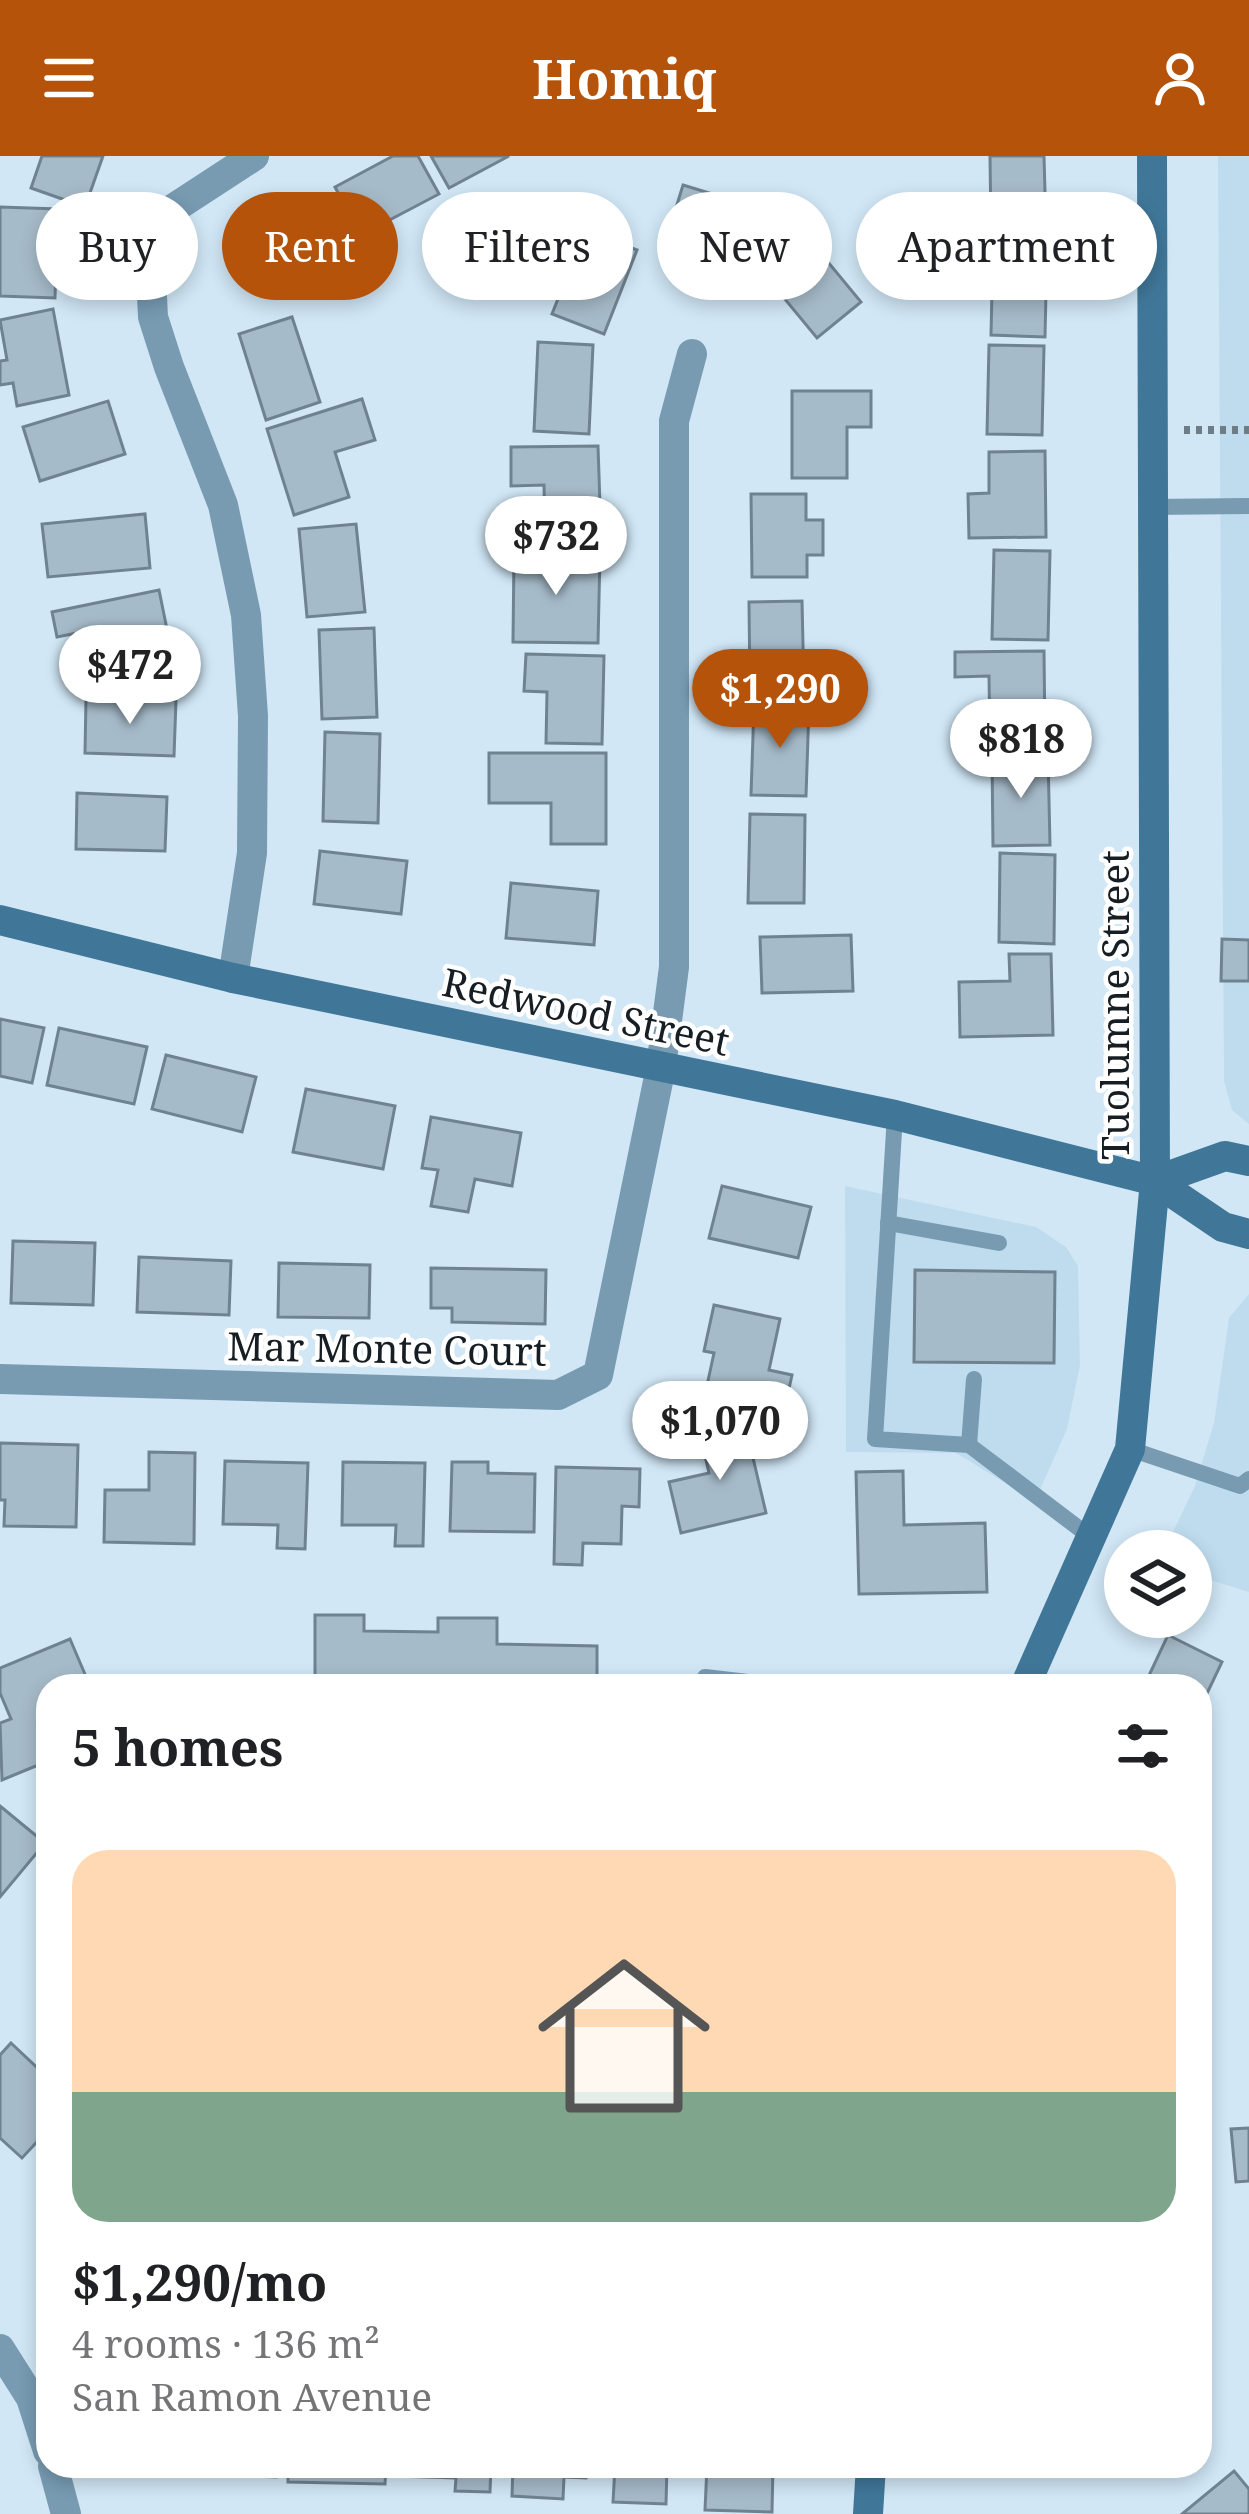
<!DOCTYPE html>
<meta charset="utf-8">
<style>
:root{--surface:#fff;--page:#f2f2f2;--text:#202124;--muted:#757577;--accent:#b45309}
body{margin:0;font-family:"Noto Serif",serif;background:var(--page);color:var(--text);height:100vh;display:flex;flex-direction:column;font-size:45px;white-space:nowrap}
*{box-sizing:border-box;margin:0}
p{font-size:39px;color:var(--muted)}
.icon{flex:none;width:66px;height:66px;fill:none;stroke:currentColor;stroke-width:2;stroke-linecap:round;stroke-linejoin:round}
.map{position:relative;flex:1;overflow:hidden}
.side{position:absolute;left:36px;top:1518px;width:1176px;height:804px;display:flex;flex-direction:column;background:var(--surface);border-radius:36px;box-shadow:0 6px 18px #0003}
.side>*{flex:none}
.banner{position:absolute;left:36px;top:36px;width:1179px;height:108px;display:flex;gap:24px}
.tools{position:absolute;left:1104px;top:1374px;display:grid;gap:24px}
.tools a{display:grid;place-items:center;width:108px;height:108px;border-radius:50%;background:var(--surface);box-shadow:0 6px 18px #0003;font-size:60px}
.price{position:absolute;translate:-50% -102px;padding:0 27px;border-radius:42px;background:#fff;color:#222;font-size:39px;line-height:78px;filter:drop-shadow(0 3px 6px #0008)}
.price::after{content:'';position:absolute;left:50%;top:72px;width:36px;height:27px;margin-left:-18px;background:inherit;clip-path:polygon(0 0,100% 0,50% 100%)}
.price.on{background:var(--accent);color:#fff}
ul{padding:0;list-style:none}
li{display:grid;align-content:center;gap:24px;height:636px;padding:0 36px}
li span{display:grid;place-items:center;height:372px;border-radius:36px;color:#555}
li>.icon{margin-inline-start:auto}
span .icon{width:216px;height:216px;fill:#fffc;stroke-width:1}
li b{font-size:51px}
h2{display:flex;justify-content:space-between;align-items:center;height:144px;padding:0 36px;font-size:51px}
.pill{padding:0 42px;border-radius:54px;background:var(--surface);box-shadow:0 6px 18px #0003;font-size:42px;line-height:108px}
.pill.on{background:var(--accent);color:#fff}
header{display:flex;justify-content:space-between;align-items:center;height:156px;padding:0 36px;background:var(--accent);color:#fff;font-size:54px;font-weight:700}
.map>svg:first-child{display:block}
.built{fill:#bfdcef}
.building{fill:#a6bbc9;stroke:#6f8290;stroke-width:3}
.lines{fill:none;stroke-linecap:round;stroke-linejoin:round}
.path{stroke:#6e7c86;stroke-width:8;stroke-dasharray:6 6;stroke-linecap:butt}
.service{stroke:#789bb2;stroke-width:16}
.minor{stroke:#789bb2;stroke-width:30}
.secondary{stroke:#407799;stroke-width:30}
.labels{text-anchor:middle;stroke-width:9;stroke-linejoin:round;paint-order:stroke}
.street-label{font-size:39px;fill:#161e23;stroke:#fff}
</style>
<header><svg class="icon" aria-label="menu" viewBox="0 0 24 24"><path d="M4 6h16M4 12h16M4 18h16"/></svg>Homiq<svg class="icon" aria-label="person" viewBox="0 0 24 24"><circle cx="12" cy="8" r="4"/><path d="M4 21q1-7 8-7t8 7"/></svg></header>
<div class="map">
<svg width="1249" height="2358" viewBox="0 0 1249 2358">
<rect width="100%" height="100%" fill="#d1e7f6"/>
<g class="built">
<path d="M1218,0h31v968l-17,-14 -8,-29z"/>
<path d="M845,1030l191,41 30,20 12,19 2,99 -13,64 -32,72 -79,-48 -110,-1z"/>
<path d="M1249,1138v298l-58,-18v-23h-27l31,-65 19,-63 15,-105z"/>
</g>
<g class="building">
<path d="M42,0h61l-18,51 -54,-19z"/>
<path d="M393,0h25l21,38 -78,41 -26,-48z"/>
<path d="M431,0h78l-60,32z"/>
<path d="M990,0h54l2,73 -55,1z"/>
<path d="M683,29l85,26 -17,52 -84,-26z"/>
<path d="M324,44l19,48 -31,12 13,32 -16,6 -11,-26 -35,15 -22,-54z"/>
<path d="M0,51l58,2 -3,89 -55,-2z"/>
<path d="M585,75l52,19 -33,84 -52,-20z"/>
<path d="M804,77l57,69 -44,36 -57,-69z"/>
<path d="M993,90l54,2 -2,89 -54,-2z"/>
<path d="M53,153l16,86 -52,11 -4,-23 -13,2v-24l7,-1 -7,-40z"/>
<path d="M292,161l28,85 -54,18 -27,-86z"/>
<path d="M538,186l55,3 -4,89 -55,-3z"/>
<path d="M989,189l55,1 -2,89 -55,-1z"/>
<path d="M792,235h79v36h-24v51h-55z"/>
<path d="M362,243l13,41 -40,12 14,45 -55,18 -27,-86z"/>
<path d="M108,245l17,53 -85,27 -17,-54z"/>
<path d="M598,290l3,88 -56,1 -1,-50 -33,1v-39z"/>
<path d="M1045,295l1,86 -77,1 -1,-44 21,-1v-41z"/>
<path d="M751,338h55v26h17v35h-16v22h-55z"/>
<path d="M145,358l5,54 -102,9 -6,-53z"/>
<path d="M356,368l9,88 -58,5 -8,-88z"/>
<path d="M994,394l56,1 -2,89 -56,-1z"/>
<path d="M514,397l86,1 -2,89 -85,-1z"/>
<path d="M159,434l11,54 -87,17 -6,-28 -20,4 -5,-25z"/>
<path d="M802,445l2,88 -54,2 -1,-89z"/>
<path d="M374,472l3,89 -55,2 -3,-89z"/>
<path d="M1044,495l1,90h-55l-1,-65 -34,1v-25z"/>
<path d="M526,498l78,2 -2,88 -56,-1 1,-51 -23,-1z"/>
<path d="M86,542l90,2 -2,56 -89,-3z"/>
<path d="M754,550l55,1 -3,89 -55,-1z"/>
<path d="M325,576l55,2 -2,89 -55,-2z"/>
<path d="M489,597h117v91h-55v-41h-62z"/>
<path d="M992,600h56l2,89 -57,1z"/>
<path d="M77,637l90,4 -2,54 -89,-2z"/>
<path d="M750,658l55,1 -1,88h-56z"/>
<path d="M320,695l87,10 -6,53 -87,-10z"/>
<path d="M1000,697l55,2 -1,89 -55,-2z"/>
<path d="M511,727l87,8 -4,54 -88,-7z"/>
<path d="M851,779l2,56 -91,2 -2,-56z"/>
<path d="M1222,783l27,1v41h-28z"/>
<path d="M1009,798h42l2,81 -93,2 -1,-55 51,-1z"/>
<path d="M0,863l44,9 -12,55 -32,-7z"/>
<path d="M59,872l88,19 -13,57 -87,-19z"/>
<path d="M166,899l90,22 -14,55 -90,-23z"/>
<path d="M306,933l89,17 -12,63 -90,-17z"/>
<path d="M431,961l90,16 -9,53 -37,-7 -7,33 -37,-6 7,-36 -16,-2z"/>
<path d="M722,1030l89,21 -13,51 -89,-20z"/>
<path d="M13,1085l82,2 -2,62 -82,-2z"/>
<path d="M139,1101l92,4 -2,54 -92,-3z"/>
<path d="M279,1107l91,2 -1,53 -91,-1z"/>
<path d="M431,1112l115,2 -1,54 -93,-2v-14h-21z"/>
<path d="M915,1114l140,2 -1,91 -140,-1z"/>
<path d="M714,1149l66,14 -11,51 23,5 -7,32 -79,-17 8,-37 -10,-2z"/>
<path d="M745,1268l21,89 -85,20 -12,-51 40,-9 -9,-39z"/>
<path d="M0,1287l78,2 -2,82 -72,-1 1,-26h-5z"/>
<path d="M149,1296l46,1 -1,91 -90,-2 1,-52h44z"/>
<path d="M225,1305l83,2 -3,86 -28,-1 1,-23 -55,-1z"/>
<path d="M343,1306l82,1 -2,83h-28l1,-21h-54z"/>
<path d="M452,1306h36v11l47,1 -1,58 -84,-1z"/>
<path d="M556,1311l84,2 -1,38 -17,-1 -1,38 -38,-1 -1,22 -28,-1z"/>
<path d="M903,1315l1,54 81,-2 2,69 -128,2 -3,-122z"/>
<path d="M315,1459h49v16l74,1v-14h59v26l100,2v40h-282z"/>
<path d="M1168,1479l54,27 -22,46v-22h-56z"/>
<path d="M70,1483l20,47h-42v75l-46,19 -2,-57 11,-4 -11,-26v-25z"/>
<path d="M0,1650l45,37 -45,54z"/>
<path d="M11,1887l37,35v52l-26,28 -22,-20v-83z"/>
<path d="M1249,1972v53l-13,1 -5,-53z"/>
<path d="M208,2310h68v11l-68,-3z"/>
<path d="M288,2310h98l-1,18 -97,-2z"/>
<path d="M397,2310h94l-1,26 -35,-1 1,-13 -59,-2z"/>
<path d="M513,2310h74l-1,12 -22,-1 -1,22 -51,-3z"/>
<path d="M615,2310h52l-1,38 -53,-2z"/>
<path d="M707,2310h66l-1,46 -67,-2z"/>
<path d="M1234,2315l15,18v25h-67z"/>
</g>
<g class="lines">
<path class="path" d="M1184,274h65"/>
<g class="service">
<path d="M1152,351l97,-1"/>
<path d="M895,959l-20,324 94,6 120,91"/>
<path d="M888,1067l111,20"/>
<path d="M969,1289l5,-66"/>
<path d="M1130,1293l110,37 9,-7"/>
<path d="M705,1530v-9l79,9"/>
</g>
<g class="minor">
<path d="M233,822l19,-125 1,-137 -7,-101 -23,-110 -54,-138 -16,-50 -3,-62 15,-41 89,-58"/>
<path d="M0,1223l558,16 40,-20 63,-308 13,-100v-546l18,-67"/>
<path d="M0,2193l31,49 17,53"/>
<path d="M53,2310l13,48"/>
</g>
<g class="secondary">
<path d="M0,764l233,58 662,137 260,66 68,46 26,7"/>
<path d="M1155,1025l70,-25 24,5"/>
<path d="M1025,1530l105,-237 25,-268 -3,-1025"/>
<path d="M868,2358l3,-48"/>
</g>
</g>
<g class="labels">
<g class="street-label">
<text transform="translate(1115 849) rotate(-90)" y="14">Tuolumne Street</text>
<text transform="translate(586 856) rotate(12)" y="14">Redwood Street</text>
<text transform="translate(387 1193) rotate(1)" y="14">Mar Monte Court</text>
</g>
</g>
</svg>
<div class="tools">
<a><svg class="icon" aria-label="layers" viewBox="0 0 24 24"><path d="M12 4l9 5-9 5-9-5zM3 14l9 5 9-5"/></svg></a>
</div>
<b class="price" style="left:556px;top:442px">$732</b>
<b class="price" style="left:130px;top:571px">$472</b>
<b class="price on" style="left:780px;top:595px">$1,290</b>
<b class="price" style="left:1021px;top:645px">$818</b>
<b class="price" style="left:720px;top:1327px">$1,070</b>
<div class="banner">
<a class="pill">Buy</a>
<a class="pill on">Rent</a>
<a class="pill">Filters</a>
<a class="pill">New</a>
<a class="pill">Apartment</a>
</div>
<section class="side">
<h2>5 homes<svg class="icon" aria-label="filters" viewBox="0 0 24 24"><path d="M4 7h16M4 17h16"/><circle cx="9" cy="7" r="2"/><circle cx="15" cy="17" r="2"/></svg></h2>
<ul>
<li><span style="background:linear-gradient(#ffd9b3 65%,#7fa58c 0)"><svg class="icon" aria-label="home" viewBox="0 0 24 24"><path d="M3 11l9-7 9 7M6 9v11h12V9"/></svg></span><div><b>$1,290/mo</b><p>4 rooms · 136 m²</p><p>San Ramon Avenue</p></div></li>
</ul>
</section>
</div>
